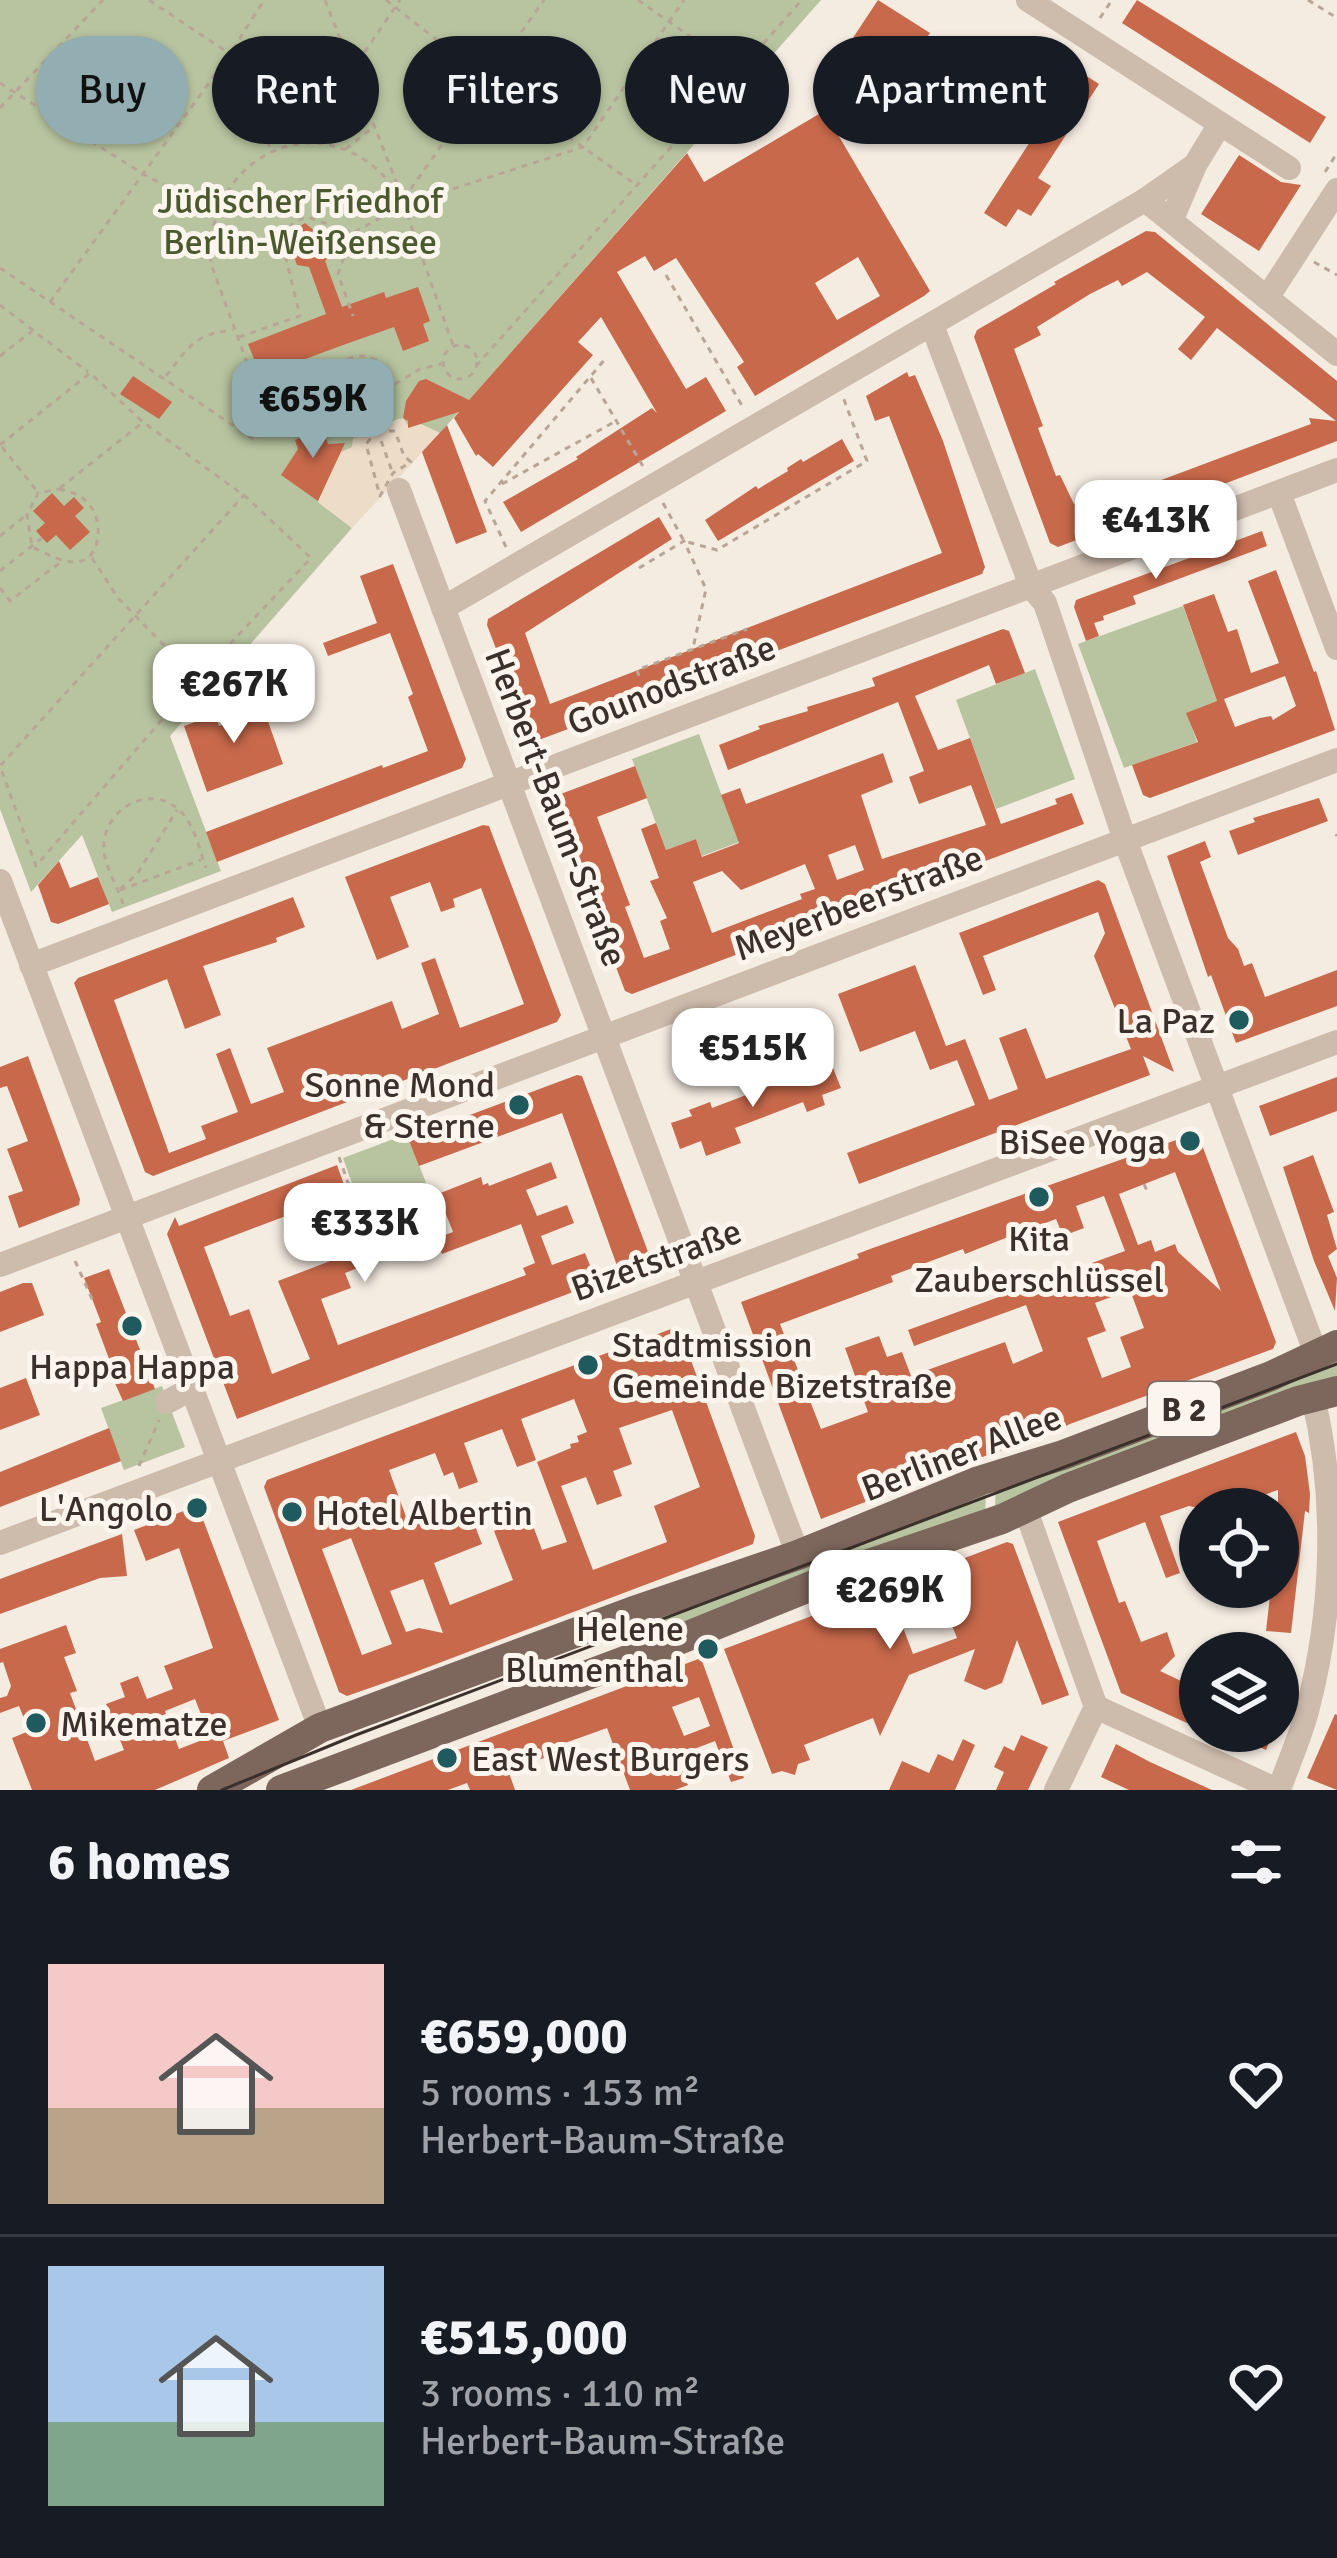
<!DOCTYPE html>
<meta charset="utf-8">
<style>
:root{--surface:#171b24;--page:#242831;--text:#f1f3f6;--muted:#9ea1a6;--line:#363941;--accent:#92aeb2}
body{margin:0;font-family:Signika,sans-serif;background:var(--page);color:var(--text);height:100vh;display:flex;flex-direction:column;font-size:45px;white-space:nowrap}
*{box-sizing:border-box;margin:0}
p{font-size:39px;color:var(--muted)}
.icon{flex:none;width:66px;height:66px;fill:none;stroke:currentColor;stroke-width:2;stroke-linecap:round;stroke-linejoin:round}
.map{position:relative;height:1790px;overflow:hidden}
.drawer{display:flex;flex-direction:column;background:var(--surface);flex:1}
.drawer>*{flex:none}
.banner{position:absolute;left:36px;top:36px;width:1266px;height:108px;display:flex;gap:24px}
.fabs{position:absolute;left:1179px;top:1488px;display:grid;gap:24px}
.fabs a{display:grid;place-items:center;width:120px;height:120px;border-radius:50%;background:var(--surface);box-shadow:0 3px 9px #0004;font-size:60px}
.price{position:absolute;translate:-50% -102px;padding:0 27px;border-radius:24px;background:#fff;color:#222;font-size:39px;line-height:78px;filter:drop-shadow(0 3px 6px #0008)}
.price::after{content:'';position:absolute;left:50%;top:72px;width:36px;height:27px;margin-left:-18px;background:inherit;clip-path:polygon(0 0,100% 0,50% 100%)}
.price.on{background:var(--accent);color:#111}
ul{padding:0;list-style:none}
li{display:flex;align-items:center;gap:36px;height:300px;padding:0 48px}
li+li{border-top:3px solid var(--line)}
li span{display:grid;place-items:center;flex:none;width:336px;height:240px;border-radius:0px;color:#555}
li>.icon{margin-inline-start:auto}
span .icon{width:144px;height:144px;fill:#fffc;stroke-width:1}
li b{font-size:51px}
h2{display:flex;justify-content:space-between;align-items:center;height:144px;padding:0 48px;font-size:51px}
.chip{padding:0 42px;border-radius:54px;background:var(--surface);box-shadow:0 3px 9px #0004;font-size:42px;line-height:108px}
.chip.on{background:var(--accent);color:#111}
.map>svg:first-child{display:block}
.green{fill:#b8c4a0}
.plaza{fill:#ecdcc8}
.building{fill:#c8694b;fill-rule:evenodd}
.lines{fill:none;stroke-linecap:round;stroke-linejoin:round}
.path{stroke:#b9a596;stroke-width:3;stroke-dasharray:6 6;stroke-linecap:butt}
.minor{stroke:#cdbbac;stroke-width:24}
.major{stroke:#7d675c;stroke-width:30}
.tram{stroke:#3b302b;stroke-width:3}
.poi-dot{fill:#1f5a5e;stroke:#fbf5ee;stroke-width:4.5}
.labels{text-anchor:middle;stroke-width:10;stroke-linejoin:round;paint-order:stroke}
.shield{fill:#fbf5ee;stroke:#756b66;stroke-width:3}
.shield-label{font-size:33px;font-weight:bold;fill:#3b302b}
.park-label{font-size:36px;fill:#4a5a2e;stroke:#fbf5ee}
.street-label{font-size:36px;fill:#3b302b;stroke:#fbf5ee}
.poi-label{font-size:36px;fill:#3b302b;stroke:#fbf5ee;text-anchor:end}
</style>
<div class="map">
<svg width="1337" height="1790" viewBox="0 0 1337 1790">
<rect width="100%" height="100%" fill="#f4ebe1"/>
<g class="green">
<path d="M0,0h821l-381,433 -20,-9 -12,4 -9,-9 -41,15 -6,13 -21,23 -13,32 34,26 -182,208 51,135 -109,41 -30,-77 -51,57 -31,-83z"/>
<path d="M1183,606l34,95 -30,12 10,29 -73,26 -46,-124z"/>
<path d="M1035,669l40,110 -79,30 -40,-109z"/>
<path d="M699,734l40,108 -37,14 -6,-17 -30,11 -34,-91z"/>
<path d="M407,1134l39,100 -73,28 -6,-15 6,-4 -30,-85z"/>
<path d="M1337,1354v29l-342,124 1,-24z"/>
<path d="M162,1386l23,61 -61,23 -23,-62z"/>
<path d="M986,1492l-1,25 -336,127 -10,-28z"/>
</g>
<path class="plaza" d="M403,418l6,9 11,-3 20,9 -88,95 -34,-26 13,-32 10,-18 11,-5 1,-9z"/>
<g class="building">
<path d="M878,0l52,33 -45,69 -52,-34z"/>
<path d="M1137,0l189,117 -16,26 -188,-120z"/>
<path d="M980,47l21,5 9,17 12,-22 51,12 4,11 22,14 -61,94 13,8 -20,30 -13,-7 -12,18 -22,-14 68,-105 -9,-20h-21l-13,20 -25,-7 -2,-24 -12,-15z"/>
<path d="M824,111l106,180 -6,5 -169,100 -18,-29 7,-5 -68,-104 -22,13 -9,-15 -28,16 69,117 20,-12 20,34 -205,121 -18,-30 75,-43 -2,-2 76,-49 5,5 -56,-96 -23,25 15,13 -100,112 -15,-13 -2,2 -22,-38 5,-6 -51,16v-7l-5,-3 3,-17 13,-20 7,-2 43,21 218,-247 17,29zM858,257l22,39 -43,24 -22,-37z"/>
<path d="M1239,155l42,27 20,3 -42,66 -58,-37z"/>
<path d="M305,223l11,9 5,-1 2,6 5,-2 6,17 -9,9 17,46 42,-15 2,6 32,-11 12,34 -7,3 6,17 -26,10 -9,-24 -48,17 -49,18 9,24 -25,8 -3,-7 -11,4 -19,-47 78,-30 -17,-47 -12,-2 -6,-16 4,-2 -2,-7 4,-12z"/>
<path d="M1146,231l9,1 182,149v60l-279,106 -8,-4 -76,-206 3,-7 79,-46 -2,-2zM1147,272l58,45 -27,32 13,11 26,-32 119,93 -27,-3 2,6 -211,79 -3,-8 -23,9 -14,-29 -4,1 -18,-48 5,-2 -29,-77 27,-14 -4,-8 53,-33 28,-14 4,6z"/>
<path d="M907,372l2,5 6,-2 28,66 42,126 -3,7 -446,167 -6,-3 -43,-113 1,-6 171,-102 13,22 -147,94 25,71 392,-151 -53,-137 -14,5 -9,-25z"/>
<path d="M133,376l39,26 -13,17 -39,-25z"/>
<path d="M319,422l9,22 17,-1 -27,58 -37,-26 17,-26 -3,-9 5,-2 -3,-8z"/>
<path d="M447,425l40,107 -31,12 -34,-92z"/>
<path d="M842,439l12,22 -136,80 -13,-21 51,-34 2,3 30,-18 -1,-3 14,-9 2,3z"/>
<path d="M52,493l12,13 10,-9 10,11 -9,8 15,16 -20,18 -14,-15 -9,8 -11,-12 9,-8 -12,-12z"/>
<path d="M1262,531l5,15 -134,50 3,8 -33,12 1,4 -10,3 5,13 -13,5 -12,-34 2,-7z"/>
<path d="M393,564l73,195 -4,9 -245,94 -11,-30 176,-67 1,3 45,-17 -20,-54 5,-3 -23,-61 -62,23 -5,-13 54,-20 -17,-47z"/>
<path d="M1276,570l38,102 2,-1 19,59 -185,68 -7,-3 -11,-30 66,-23 -12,-29 31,-12 -34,-96 31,-11 14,38 9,-3 14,44 28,-10 -31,-82zM1285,676l11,30 -23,14 -2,-4 -11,2 -25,9 -11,-28z"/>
<path d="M1003,629l6,2 16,42 -29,11 -7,-19 -74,31 23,54 32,-12 31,86 56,-20 -2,-5 17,-6 12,31 -452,170 -7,-3 -71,-189 4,-7 77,-29 12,32 -50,19 33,88 -5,2 19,51 26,-9 -10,-28 7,-3 -17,-37 9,-3 -18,-49 15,-6 10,27 30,-11 6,18 37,-14 -18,-48 19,-7 6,16 137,-51 10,29 -32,13 21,64 104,-34 -15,-40 -52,19 -10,-27 15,-6 -26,-69 -170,68 -9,-25 41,-16 -2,-3 50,-15 -1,-4 68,-21 -3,-8zM855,845l9,25 -27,10 -9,-25zM805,864l10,25 -15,5 2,5 -90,34 -19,-51 29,-11 19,19z"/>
<path d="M258,693l25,71 -76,28 -23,-66 31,-11 4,11 26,-10 -6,-17z"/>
<path d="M1319,798l9,23 -90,34 -9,-24 26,-9 -2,-4z"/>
<path d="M483,825l6,1 72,189 -4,7 -404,154 -8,-4 -71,-189 4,-5 215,-81 12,30 -29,11 1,4 -74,24 18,49 -36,14 -18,-50 -53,21 55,153 37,-14 -5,-13 37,-14 -22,-58 14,-6 21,56 33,-12 -17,-44 125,-47 10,28 37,-15 -18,-51 14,-5 25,70 64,-24 -43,-116 -28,11 2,8 -14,5 -11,-30 -40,15 19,50 -32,13 -32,-83z"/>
<path d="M1205,841l6,16 -11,5 28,76 10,11 6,17 8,-3 13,34 72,-27v36l-101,37 -25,-68 -3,2 -41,-121z"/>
<path d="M59,861l11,27 28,-11 11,27 -51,20 -7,-2 -13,-37z"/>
<path d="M1098,880l7,4 69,188 -31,-16 7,19 -291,109 -12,-31 128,-48 -18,-45 -27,10 -15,-39 -55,21 -22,-58 77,-29 31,81 19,-7 24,61 29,-11 -19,-51 27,-10 20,51 85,-30 -37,-93 11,-23 -7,-21 -115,44 13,34 -13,5 -24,-62z"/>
<path d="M28,1056l52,143 -1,6 -60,23 -11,-32 15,-5 -16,-42 21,-8 -21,-55 -7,2v-21z"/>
<path d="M831,1063l10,25 -19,7 3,10 -18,7 -4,-10 -68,26 6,15 -35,13 -5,-15 -21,8 -9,-26 21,-7 -3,-6 21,-8 2,6z"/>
<path d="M577,1075l5,1 68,181 -3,7 -27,10 -58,-161 -143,53 -11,-28z"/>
<path d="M1337,1077v34l-67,25 -11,-30z"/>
<path d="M1193,1134l6,3 77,205 -3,7 -203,75 -43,21 -29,6 -177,68 -80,-217 118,-44 -2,-4 13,-5zM1175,1172l19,50 27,69 -43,-39 -3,-8 -20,8 -4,-12 -13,5 -19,-51zM1104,1196l21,55 -217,79 6,16 112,-41 17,46 -30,13 -8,-22 -94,34 -9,-24 -15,5 -8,-21 -34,12 23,64 -47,17 -41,-105 113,-42 -2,-6 72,-27 2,5 43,-17 7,18 19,-8 -7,-17 29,-11 7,17 21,-8 -8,-22zM1130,1290l14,38 -24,9 11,30 -29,11 -15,-40 19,-7 -11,-28z"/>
<path d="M1313,1155l21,57 -7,3 10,34 -9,7 9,22 -2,33 -21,-50 -31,-94z"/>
<path d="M551,1162l6,16 -31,12 11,26 30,-11 7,18 -33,13 11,29 33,-12 12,30 -360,136 -70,-185 8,-17 4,9 158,-61 10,28 -143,54 26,69 19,-7 23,65 38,-15 -32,-78 89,-34 6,15 -28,11 6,15 -30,11 17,46 188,-70 -3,-7 12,-5 -14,-39 -79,30 -1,-3 -21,8 -5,-13 38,-14 -15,-38 43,-17 2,8 5,-2 1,3z"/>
<path d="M109,1269l46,120 -32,12 -13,-29 1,-8 -15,-40 5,-2 -17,-44z"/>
<path d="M23,1283h9l12,32 -44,17v-40z"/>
<path d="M671,1329l8,2 6,13 70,192 -2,8 -343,130 -63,22 -8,-4 -75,-205 3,-7zM574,1399l13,33 -10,4 2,6 -9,2 1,4 -34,14 30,80 -25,8 -10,-27 -7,2 -2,-6 -29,12 19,49 -63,25 -16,-42 48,-19 -16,-41 -57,22 -20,-55 46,-17 9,23 9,-4 6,17 19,-7 -14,-39 38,-14 15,38 19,-7 -15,-41zM672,1410l28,77 -46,19 13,36 -74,28 -32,-84 25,-9 11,28 25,-9 -9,-25 19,-7 -13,-36zM351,1538l41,106 -30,11 -40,-106zM423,1579l20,54 -24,-5 -13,4 -16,-41z"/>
<path d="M26,1378l14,37 -40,15v-42z"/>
<path d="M109,1428l12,33 -121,46v-35z"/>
<path d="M1296,1432l9,24 5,38 -1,19 -4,-2 -14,122 -25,-2 5,-44h7v-97l-39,14 -3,-8 -33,13 -14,-3 -29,10 20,57 -14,5 -21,-56 -48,19 22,62 6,-2 16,41 26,-10 8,24 -15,15 40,19v39l-79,-36 -63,-171z"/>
<path d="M194,1507l5,2 80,211 -56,21 6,17 -74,32h-123l-20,-52 17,-7 -10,-25 -19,7v-15l7,-2 4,-10 -8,-24 -3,1v-14l66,-24 10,28 -12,4 13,34 -7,2 25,68 29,-11 -18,-46 19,-7 -5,-14 18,-7 9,23 26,-10 -9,-23 49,-18 -34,-100 -33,13 -12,-31zM195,1699l15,38 -31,12 -14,-38z"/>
<path d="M122,1534l5,42 -27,2 -100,36v-35z"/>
<path d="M1007,1542l6,2 56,151 -27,10 -25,-65 -15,43 -17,7 -21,-9 11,-32 -66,26 -29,61 -7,-18 -69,27 6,15 -12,4 -3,11 -13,-4 -10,3 -48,-125zM942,1601l15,37 -44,16 -14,-37z"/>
<path d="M701,1658l43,120 -13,4 -16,-41 -26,10 6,15 -12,5 5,14 -13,5h-45l-23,-62 -42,15 2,5 -11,6 -48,16 7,20h-45l-3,-7 -19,7h-97zM699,1697l11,29 -26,10 -12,-29z"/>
<path d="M1335,1714l2,1v75l-30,-12z"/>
<path d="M1203,1731h71l-8,19 -15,-7 -4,8z"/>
<path d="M1021,1735l27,12 -20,43h-32l8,-18 -10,-5 10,-21 10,5z"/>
<path d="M963,1739l12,6 -20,45h-66l13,-29 27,12 9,-19 15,7z"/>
<path d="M1116,1744l34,18 62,28h-83l-28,-13z"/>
</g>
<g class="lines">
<g class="path">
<path d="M149,0l81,54 41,96"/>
<path d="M325,0l76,194"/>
<path d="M386,0l102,80 147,104"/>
<path d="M638,0l100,70"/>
<path d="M1308,0l29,18"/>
<path d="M1100,18l12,-18"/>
<path d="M351,72l49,-72"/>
<path d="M0,83l143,91 71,37"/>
<path d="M0,108l103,-108"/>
<path d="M346,149l25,-20"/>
<path d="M1325,172l12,-19"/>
<path d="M403,203l50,142"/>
<path d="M352,235l-14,39 15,42"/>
<path d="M1314,262l23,13"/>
<path d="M0,268l253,171 83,-34"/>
<path d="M666,275l78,134"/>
<path d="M50,302l180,-248 34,-54"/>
<path d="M0,305l88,67"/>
<path d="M239,337l61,-21 -17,-70 10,-24 15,-5 45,16 50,-28 180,-58 101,-147"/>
<circle cx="460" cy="362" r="17"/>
<path d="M0,356l32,-25"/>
<circle cx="361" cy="387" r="31"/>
<path d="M476,366l326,-366"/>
<path d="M166,376c23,-29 28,-42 67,-46"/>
<path d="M591,378l53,90"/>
<path d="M395,384l25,-15 21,-5"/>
<path d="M362,388l-6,-4 2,-6 5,1 -1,9 30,83"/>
<path d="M272,431l-61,-167c-8,-97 93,-160 168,-93 9,9 16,20 24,29l141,-200"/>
<path d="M377,431h18l9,25 7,6 -18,11 -13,23 -14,-52z"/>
<path d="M0,445l90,-72 53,49 99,72"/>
<path d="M2,447l35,44"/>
<path d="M502,484l114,-63"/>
<path d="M60,488l82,-65"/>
<path d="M59,489c13,3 24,6 32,18 12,16 10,52 -14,55 -15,1 -32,-9 -45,-15l-5,-32 11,-22z"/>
<path d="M244,495l67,63 -114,121 -161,187 -36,-100z"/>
<path d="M663,503l21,38 33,9 150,-89 -24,-64"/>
<path d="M0,536l25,-20"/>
<path d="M506,547l-21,-46 121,-143"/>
<path d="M92,558l26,40 77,79"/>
<path d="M639,568l45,-27 22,48 -13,59"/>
<path d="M0,571l42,-33"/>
<path d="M0,588l10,13 52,-40"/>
<path d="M639,676l-2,-6 110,-41"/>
<path d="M1336,834l1,2"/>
<path d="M120,889l17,-15 40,-64"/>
<path d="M120,890l81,-30"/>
<path d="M123,904c-5,-16 -18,-37 -19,-54 -3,-38 42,-67 73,-42 17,14 22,40 29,60"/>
<path d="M1128,1143l5,12"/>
<path d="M339,1157l29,83"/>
<path d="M1144,1184l3,7"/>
<path d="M75,1261l18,40"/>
<path d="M139,1466l20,-46"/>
</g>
<g class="minor">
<path d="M1028,0l261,168"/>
<path d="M1145,200l192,154"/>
<path d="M1172,219l23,-54 25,-41"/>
<path d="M1267,298l70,-108"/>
<path d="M932,325l99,261 14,17 80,237 191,514"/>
<path d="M399,490l399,1065"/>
<path d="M1279,493l58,155"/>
<path d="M443,608l702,-408 50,-35"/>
<path d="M0,881l320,847"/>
<path d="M31,965l1306,-495"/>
<path d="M0,1265l1337,-505"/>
<path d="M167,1402l24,-13"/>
<path d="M1025,1508l71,199 -40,83"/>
<path d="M0,1543l1337,-501"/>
<path d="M1096,1707l181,83"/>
<path d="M1279,1790c9,-26 21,-52 28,-79 27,-101 30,-213 6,-314"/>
</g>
<g class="major">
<path d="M212,1790l108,-62 311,-116 167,-57 181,-74 84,-26 208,-79 66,-31"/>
<path d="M281,1790l365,-137 205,-83 151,-51 66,-31 230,-87 39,-10"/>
</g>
<path class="tram" d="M222,1790l134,-55 981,-371"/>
</g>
<g class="poi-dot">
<circle cx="1239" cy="1020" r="12"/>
<circle cx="519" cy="1105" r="12"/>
<circle cx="1190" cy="1141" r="12"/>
<circle cx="1039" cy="1197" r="12"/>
<circle cx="132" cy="1326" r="12"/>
<circle cx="588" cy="1365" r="12"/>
<circle cx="197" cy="1508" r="12"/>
<circle cx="292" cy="1512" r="12"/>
<circle cx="708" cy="1649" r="12"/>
<circle cx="36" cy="1723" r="12"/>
<circle cx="447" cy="1758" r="12"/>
</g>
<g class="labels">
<rect class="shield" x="1148" y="1382" width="72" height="54" rx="9"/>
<g class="shield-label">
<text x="1184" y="1421">B 2</text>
</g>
<g class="park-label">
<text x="300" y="213">Jüdischer Friedhof<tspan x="300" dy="41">Berlin-Weißensee</tspan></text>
</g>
<g class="street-label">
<text transform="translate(671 684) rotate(-21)" y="13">Gounodstraße</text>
<text transform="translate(557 807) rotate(69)" y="13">Herbert-Baum-Straße</text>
<text transform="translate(858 902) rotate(-21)" y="13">Meyerbeerstraße</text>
<text transform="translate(656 1259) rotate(-20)" y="13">Bizetstraße</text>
<text transform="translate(961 1452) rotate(-21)" y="13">Berliner Allee</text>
</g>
<g class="poi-label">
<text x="1215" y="1033">La Paz</text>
<text x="495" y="1097">Sonne Mond<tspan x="495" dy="41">&amp; Sterne</tspan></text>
<text x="1166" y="1154">BiSee Yoga</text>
<text x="1039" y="1251" text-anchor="middle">Kita<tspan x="1039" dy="41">Zauberschlüssel</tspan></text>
<text x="612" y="1357" text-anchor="start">Stadtmission<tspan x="612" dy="41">Gemeinde Bizetstraße</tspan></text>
<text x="132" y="1379" text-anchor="middle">Happa Happa</text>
<text x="173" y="1521">L'Angolo</text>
<text x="316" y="1525" text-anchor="start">Hotel Albertin</text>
<text x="684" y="1641">Helene<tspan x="684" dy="41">Blumenthal</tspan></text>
<text x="60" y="1736" text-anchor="start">Mikematze</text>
<text x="471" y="1771" text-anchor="start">East West Burgers</text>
</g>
</g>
</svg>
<div class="fabs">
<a><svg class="icon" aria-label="locate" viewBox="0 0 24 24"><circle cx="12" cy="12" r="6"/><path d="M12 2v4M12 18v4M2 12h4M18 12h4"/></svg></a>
<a><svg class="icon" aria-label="layers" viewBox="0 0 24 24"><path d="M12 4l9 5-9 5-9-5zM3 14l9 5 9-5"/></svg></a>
</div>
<b class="price on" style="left:313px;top:461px">€659K</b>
<b class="price" style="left:1156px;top:582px">€413K</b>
<b class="price" style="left:234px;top:746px">€267K</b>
<b class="price" style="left:753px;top:1110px">€515K</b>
<b class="price" style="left:365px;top:1285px">€333K</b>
<b class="price" style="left:890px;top:1652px">€269K</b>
<div class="banner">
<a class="chip on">Buy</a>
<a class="chip">Rent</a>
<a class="chip">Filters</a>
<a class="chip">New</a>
<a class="chip">Apartment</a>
</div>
</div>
<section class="drawer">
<h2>6 homes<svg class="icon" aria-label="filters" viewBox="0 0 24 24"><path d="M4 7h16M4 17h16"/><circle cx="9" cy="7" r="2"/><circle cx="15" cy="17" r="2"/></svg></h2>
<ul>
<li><span style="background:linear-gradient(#f6c9c9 60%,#b9a48a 0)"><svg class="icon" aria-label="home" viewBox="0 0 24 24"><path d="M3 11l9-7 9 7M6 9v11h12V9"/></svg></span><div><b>€659,000</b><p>5 rooms · 153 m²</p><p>Herbert-Baum-Straße</p></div><svg class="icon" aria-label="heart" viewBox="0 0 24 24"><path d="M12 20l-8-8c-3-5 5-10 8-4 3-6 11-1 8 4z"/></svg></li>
<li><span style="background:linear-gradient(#a9c7e8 65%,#7fa58c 0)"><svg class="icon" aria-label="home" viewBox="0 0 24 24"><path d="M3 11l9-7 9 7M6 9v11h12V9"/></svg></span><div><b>€515,000</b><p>3 rooms · 110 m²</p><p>Herbert-Baum-Straße</p></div><svg class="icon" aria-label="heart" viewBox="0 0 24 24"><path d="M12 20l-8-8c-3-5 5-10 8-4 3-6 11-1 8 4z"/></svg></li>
</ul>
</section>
